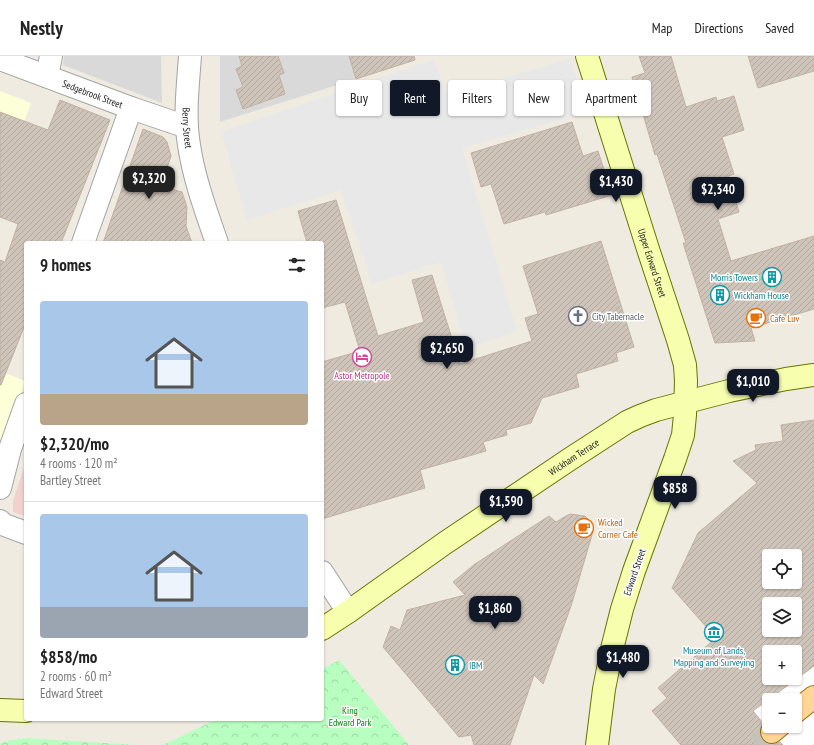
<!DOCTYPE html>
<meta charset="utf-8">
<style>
:root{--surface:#fff;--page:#f6f6f6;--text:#222;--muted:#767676;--line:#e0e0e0;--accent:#111827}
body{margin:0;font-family:"PT Sans Narrow",sans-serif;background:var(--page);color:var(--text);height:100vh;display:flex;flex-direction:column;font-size:15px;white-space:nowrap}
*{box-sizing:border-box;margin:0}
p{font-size:13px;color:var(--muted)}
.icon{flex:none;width:22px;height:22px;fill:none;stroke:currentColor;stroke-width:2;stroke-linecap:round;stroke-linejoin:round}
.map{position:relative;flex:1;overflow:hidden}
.panel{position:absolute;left:24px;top:185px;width:300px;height:480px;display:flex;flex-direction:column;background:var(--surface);border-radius:4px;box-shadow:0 1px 3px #0004}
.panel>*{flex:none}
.banner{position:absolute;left:336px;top:24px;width:380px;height:36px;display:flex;gap:8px}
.controls{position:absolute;left:762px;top:493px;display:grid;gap:8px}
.controls a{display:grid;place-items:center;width:40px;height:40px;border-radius:4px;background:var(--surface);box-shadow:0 1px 3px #0004;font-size:20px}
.price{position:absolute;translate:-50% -34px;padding:0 9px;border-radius:8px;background:var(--accent);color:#fff;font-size:13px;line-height:26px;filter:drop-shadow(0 1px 2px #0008)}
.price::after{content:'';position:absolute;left:50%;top:24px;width:12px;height:9px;margin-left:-6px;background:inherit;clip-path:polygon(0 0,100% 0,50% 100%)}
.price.current{background:#222;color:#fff}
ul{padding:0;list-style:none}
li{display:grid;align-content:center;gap:8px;height:212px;padding:0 16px}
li+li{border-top:1px solid var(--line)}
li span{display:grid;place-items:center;height:124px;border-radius:4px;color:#555}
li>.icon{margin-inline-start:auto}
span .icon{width:72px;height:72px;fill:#fffc;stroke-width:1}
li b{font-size:17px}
h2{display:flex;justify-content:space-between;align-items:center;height:48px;padding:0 16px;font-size:17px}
.tag{padding:0 14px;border-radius:4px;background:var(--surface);box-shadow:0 1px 3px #0004;font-size:14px;line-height:36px}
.tag.current{background:var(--accent);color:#fff}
header{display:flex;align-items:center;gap:24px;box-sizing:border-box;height:56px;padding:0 20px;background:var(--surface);border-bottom:1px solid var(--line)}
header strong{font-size:19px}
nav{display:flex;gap:22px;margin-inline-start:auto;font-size:14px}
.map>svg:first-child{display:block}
.residential{fill:#dad9d9}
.commercial{fill:#f2d0cd}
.education{fill:#fdffd9}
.park{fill:url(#park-crowns)}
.parking{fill:#e8e8e8}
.pier{fill:#fff;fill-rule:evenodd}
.building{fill:url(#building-hatch);stroke:#c1b1a2;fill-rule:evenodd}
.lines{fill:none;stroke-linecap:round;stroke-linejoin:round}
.primary-tunnel{stroke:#c5c2ba;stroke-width:22;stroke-dasharray:22 11;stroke-linecap:butt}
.street-casing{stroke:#a3a3a3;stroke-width:24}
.secondary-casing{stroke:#647600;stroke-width:24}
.primary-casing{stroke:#946900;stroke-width:24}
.street{stroke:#fff;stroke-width:22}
.secondary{stroke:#f7ffae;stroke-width:22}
.primary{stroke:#ffd695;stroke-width:22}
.labels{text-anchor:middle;stroke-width:3;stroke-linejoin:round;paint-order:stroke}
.street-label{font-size:10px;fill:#1c1c1c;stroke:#fff}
.culture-label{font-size:10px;fill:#0d838f;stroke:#fff;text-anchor:start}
.worship-label{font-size:10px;fill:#5b616d;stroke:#fff;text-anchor:start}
.food-label{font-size:10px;fill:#c56008;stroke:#fff;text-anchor:start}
.hotel-label{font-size:10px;fill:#b23c85;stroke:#fff}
.park-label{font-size:10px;fill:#018312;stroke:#fff}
</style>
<header>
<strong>Nestly</strong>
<nav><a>Map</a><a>Directions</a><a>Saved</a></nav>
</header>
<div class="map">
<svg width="814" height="689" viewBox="0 0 814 689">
<defs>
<pattern id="park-crowns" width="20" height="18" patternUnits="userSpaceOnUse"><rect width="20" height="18" fill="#b8fec1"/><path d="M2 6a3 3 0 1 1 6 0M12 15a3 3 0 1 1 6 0" fill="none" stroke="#9ed9a5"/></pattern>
<pattern id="building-hatch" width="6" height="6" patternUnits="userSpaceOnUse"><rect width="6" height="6" fill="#cfc4b9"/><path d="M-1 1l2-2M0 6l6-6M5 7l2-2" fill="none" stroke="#b1a89e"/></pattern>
</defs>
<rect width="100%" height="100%" fill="#efebe1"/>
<g class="residential">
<path d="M64,0h97l1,47 -99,-38z"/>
<path d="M220,0h129l7,23 -136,43z"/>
</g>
<path class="commercial" d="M26,405v56l-13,-5v-11z"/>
<g class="education">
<path d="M0,35l31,12 -31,84z"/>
<path d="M0,315l25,10 -25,80z"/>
</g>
<g class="park">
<path d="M339,604l70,85h-246l54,-26h105v-50z"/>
<path d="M26,682l110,7h-136v-2l11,-3z"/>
</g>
<path class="parking" d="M570,3l18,53 -126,36 55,183 -51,18 -25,-87 -69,22 -31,-94 -94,30 -26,-88 212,-72 15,34z"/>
<path class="pier" d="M814,598v89l-2,2h-115l98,-67zM769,644h26v26h-26z"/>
<g class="building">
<path d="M239,0h39l6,17 -5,2 6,19 -42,15 -7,-19 7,-3 -7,-18 6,-3z"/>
<path d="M349,0h65l1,4 -59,19z"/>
<path d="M639,0h32l15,51 30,-10 1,4 17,-5 10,34 -22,7 12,37 -6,2 11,36 -21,7 13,42 83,-25v73l-63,19 4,13 -40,2 -32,-100h3l-29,-89 -2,1 -23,-78 13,-4z"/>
<path d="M748,0h66v15l-56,17z"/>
<path d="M60,44l50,20 -49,123h-35v79l-25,63h-1v-125l5,2 13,-38 -18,-7v-105l48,18z"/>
<path d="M572,66l11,34 15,-5 14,44 -66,20 -1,-3 -41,12 -13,-40 -10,3 -10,-34z"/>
<path d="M143,73l20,8 4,5 4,14 -10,30 21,6 5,15 -1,19 6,17h-89l10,-29z"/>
<path d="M336,144l42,136 46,-14 -12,-42 20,-5 28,89 72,-23 -7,-23 13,-4 -15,-48 78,-25 33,106 -18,6 2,8 -42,13 3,13 -37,11 -11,25 -25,7 1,5 -24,7 3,9 -66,19 5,18 -103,31v-157l38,-11 -15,-49 -23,6v-65h-15l-9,-32z"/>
<path d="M814,364v246l-61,45 10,12 -3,5v6l3,6 5,4h6l6,-2 3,3h-102l-29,-34 15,-13 -9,-10 58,-50 -44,-50 26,-55 59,-50 -24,-22 23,-11 -1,-5 28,-4 -2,-16zM769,500h26v26h-26zM769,548h26v26h-26zM769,596h26v26h-26z"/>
<path d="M570,458l15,2 4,4 3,7v8l-21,71 -28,78 -9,-9 -24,70h-36l-3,-10 -12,2 -76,-90 8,-21 9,4 7,-20 58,-15 -12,-13 22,-18 74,-48 7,6 10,-6z"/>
</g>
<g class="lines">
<path class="primary-tunnel" d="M757,689l15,-13"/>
<g class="street-casing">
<g id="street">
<path id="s1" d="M190,0c-2,29 -6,60 -1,89 5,34 17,66 28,98"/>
<path id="s2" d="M0,3l131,49 56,19"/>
<path d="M47,20l4,-20"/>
<path d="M83,187l48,-135"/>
<path d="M0,432l10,-39 16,-45"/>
<path d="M0,465l2,3 24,9"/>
<path d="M322,516l26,40"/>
</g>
</g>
<g class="secondary-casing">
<g id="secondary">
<path id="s3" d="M587,0l61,193 30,91 7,25 1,16 -1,34 -2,20 -8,24 -41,112 -12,38 -10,40 -8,40 -7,56"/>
<path id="s4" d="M322,573l26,-17 97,-69 125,-84 57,-37 13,-6 16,-6 73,-19 57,-12 28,-4"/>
<path d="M0,654l26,1"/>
</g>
</g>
<g class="primary-casing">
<g id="primary">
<path d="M795,656l19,-15"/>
<path d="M772,676l7,-6"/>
</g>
</g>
<use href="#street" class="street"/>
<use href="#secondary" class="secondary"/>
<use href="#primary" class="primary"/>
</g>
<defs>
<g id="building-ring" transform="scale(1)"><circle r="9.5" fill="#fff" stroke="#0f9aa8" stroke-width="1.5"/><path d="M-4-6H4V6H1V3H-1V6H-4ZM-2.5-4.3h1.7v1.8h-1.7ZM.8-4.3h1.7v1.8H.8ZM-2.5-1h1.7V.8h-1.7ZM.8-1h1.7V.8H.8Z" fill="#0f9aa8"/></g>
<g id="church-ring" transform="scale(1)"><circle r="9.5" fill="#fff" stroke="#6b7280" stroke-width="1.5"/><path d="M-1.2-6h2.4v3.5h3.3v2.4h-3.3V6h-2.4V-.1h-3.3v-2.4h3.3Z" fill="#6b7280"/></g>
<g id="cafe-ring" transform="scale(1)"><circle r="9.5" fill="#fff" stroke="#e8710a" stroke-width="1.5"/><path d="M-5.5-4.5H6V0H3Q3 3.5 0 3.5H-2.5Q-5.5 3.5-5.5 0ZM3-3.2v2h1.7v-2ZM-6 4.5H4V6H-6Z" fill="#e8710a"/></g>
<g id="hotel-ring" transform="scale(1)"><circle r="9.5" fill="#fff" stroke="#d1479c" stroke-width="1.5"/><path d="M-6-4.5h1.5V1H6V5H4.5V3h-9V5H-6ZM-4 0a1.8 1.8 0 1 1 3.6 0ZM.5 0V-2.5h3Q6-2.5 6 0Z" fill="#d1479c"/></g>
<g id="museum-ring" transform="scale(1)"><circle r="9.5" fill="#fff" stroke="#0f9aa8" stroke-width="1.5"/><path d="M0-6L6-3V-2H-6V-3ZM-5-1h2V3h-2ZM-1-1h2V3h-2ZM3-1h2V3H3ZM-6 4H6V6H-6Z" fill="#0f9aa8"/></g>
</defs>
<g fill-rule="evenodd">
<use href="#building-ring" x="772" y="221"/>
<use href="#building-ring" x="720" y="239"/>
<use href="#church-ring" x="578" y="260"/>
<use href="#cafe-ring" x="756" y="262"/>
<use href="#hotel-ring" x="362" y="301"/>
<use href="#cafe-ring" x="584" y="472"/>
<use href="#museum-ring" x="714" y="576"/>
<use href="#building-ring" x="455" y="609"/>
</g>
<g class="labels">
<g class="street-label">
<text dy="4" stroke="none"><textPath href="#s2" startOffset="99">Sedgebrook Street</textPath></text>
<text dy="4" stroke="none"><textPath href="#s1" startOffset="72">Berry Street</textPath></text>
<text dy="4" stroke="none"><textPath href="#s3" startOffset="217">Upper Edward Street</textPath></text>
<text dy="4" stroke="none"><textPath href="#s4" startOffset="305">Wickham Terrace</textPath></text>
<text transform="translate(634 516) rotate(-71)" y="4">Edward Street</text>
</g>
<g class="culture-label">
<text x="758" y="225" text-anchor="end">Morris Towers</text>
<text x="734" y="243">Wickham House</text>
<text x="714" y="598" text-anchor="middle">Museum of Lands,<tspan x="714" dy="12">Mapping and Surveying</tspan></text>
<text x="469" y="613">IBM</text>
</g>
<g class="worship-label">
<text x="592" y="264">City Tabernacle</text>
</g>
<g class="food-label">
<text x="770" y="266">Cafe Luv</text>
<text x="598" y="470">Wicked<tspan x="598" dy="12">Corner Cafe</tspan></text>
</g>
<g class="hotel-label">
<text x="362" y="323">Astor Metropole</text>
</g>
<g class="park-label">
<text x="350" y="658">King<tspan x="350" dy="12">Edward Park</tspan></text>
</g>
</g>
</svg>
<div class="controls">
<a><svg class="icon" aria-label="locate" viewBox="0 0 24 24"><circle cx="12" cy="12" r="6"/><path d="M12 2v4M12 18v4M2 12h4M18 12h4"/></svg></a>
<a><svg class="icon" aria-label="layers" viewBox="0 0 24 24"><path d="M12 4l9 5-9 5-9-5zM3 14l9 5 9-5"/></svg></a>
<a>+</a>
<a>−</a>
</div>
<b class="price current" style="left:149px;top:144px">$2,320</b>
<b class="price" style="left:616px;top:147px">$1,430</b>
<b class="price" style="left:718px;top:155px">$2,340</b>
<b class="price" style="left:447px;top:314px">$2,650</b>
<b class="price" style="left:753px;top:347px">$1,010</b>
<b class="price" style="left:675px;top:454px">$858</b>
<b class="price" style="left:506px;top:467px">$1,590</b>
<b class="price" style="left:495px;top:574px">$1,860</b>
<b class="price" style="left:623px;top:623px">$1,480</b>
<div class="banner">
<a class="tag">Buy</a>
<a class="tag current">Rent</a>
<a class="tag">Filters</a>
<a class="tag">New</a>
<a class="tag">Apartment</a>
</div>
<section class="panel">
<h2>9 homes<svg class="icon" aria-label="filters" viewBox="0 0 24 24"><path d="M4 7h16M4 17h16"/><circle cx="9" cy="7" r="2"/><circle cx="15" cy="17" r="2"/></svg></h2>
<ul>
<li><span style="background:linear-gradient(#a9c7e8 75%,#b9a48a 0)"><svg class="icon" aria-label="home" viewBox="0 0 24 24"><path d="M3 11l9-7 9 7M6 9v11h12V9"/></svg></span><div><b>$2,320/mo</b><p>4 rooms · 120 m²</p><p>Bartley Street</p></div></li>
<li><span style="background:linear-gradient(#a9c7e8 75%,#9aa5b1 0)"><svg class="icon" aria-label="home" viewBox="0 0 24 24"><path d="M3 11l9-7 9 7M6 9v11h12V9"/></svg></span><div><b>$858/mo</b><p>2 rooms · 60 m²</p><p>Edward Street</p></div></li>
</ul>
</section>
</div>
